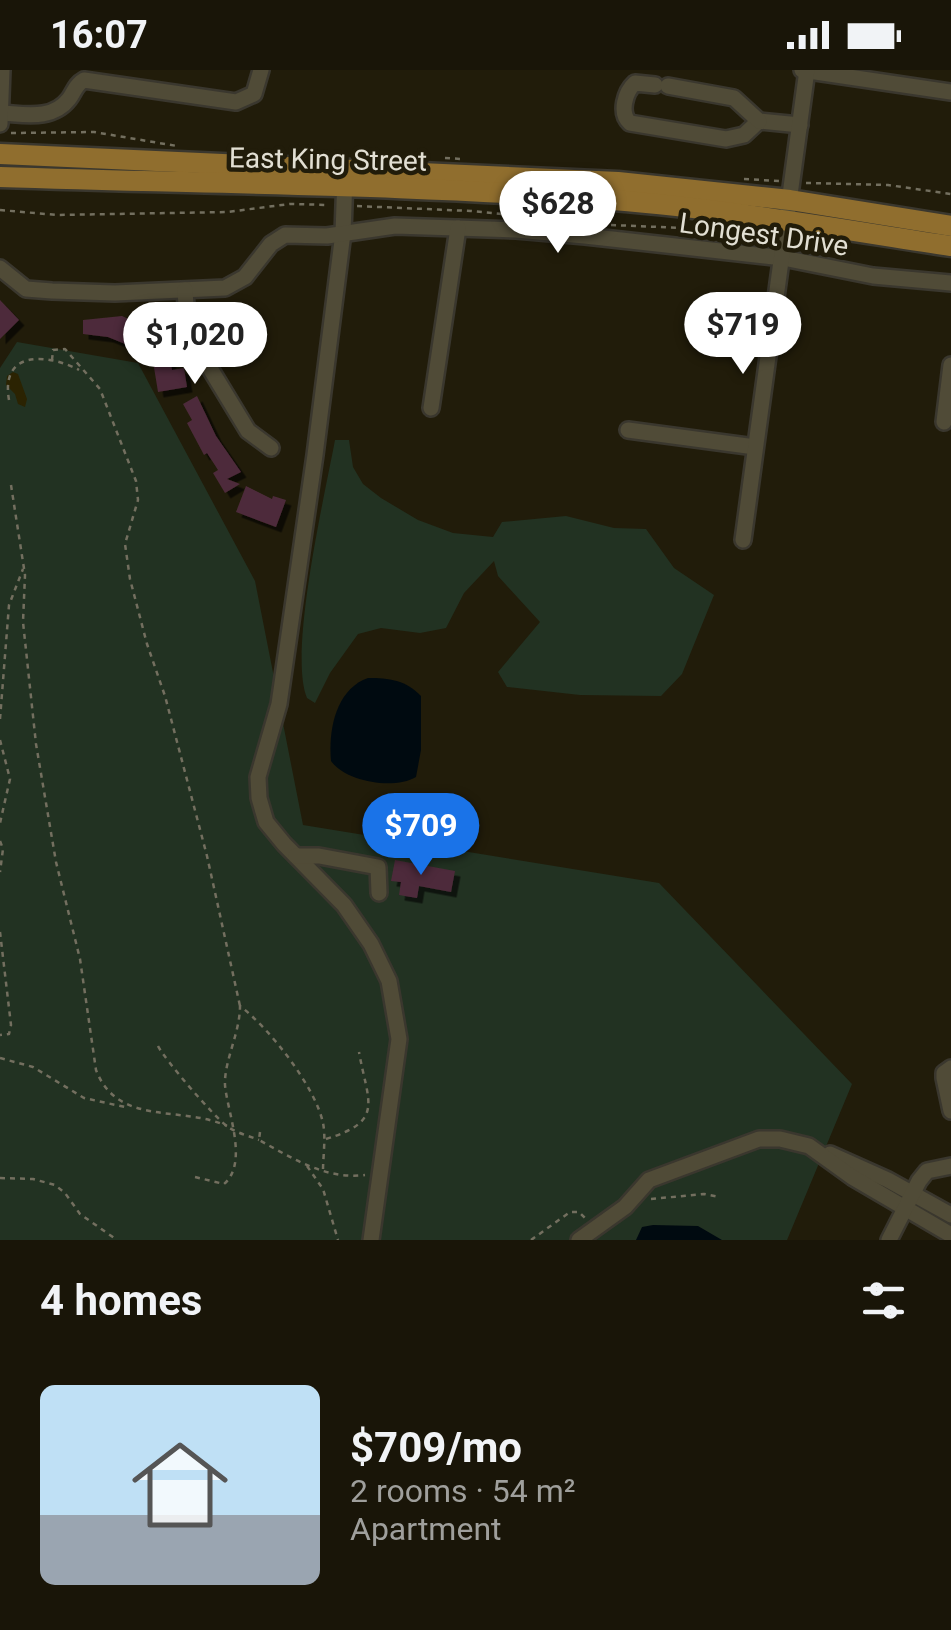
<!DOCTYPE html>
<meta charset="utf-8">
<style>
:root{--surface:#191508;--page:#262216;--text:#f1f3f6;--muted:#9f9f9c;--accent:#1a73e8}
body{margin:0;font-family:Roboto,sans-serif;background:var(--page);color:var(--text);height:100vh;display:flex;flex-direction:column;font-size:38px;white-space:nowrap}
*{box-sizing:border-box;margin:0}
p{font-size:32px;color:var(--muted)}
.icon{flex:none;width:55px;height:55px;fill:none;stroke:currentColor;stroke-width:2;stroke-linecap:round;stroke-linejoin:round}
.map{position:relative;height:1170px;overflow:hidden}
.drawer{display:flex;flex-direction:column;background:var(--surface);flex:1}
.drawer>*{flex:none}
.price{position:absolute;translate:-50% -85px;padding:0 22px;border-radius:35px;background:#fff;color:#222;font-size:32px;line-height:65px;filter:drop-shadow(0 2px 5px #0008)}
.price::after{content:'';position:absolute;left:50%;top:60px;width:30px;height:22px;margin-left:-15px;background:inherit;clip-path:polygon(0 0,100% 0,50% 100%)}
.price.active{background:var(--accent);color:#fff}
ul{padding:0;list-style:none}
li{display:flex;align-items:center;gap:30px;height:250px;padding:0 40px}
li span{display:grid;place-items:center;flex:none;width:280px;height:200px;border-radius:15px;color:#555}
li>.icon{margin-inline-start:auto}
span .icon{width:120px;height:120px;fill:#fffc;stroke-width:1}
li b{font-size:42px}
h2{display:flex;justify-content:space-between;align-items:center;height:120px;padding:0 40px;font-size:42px}
.status{display:flex;justify-content:space-between;align-items:center;height:70px;padding:0 50px;background:var(--surface);direction:ltr}
.status svg{height:28px;fill:currentColor}
.map>svg:first-child{display:block}
.green{fill:#223222}
.sand{fill:#2b2302}
.water{fill:#000a10}
.building{fill:#4d2b3a;filter:url(#shadow)}
.lines{fill:none;stroke-linecap:round;stroke-linejoin:round}
.minor-casing{stroke:#3a372e;stroke-width:20}
.major-casing{stroke:#3a372e;stroke-width:25}
.path{stroke:#736f5f;stroke-width:2.5;stroke-dasharray:5 5;stroke-linecap:butt}
.minor{stroke:#504b37;stroke-width:15}
.major{stroke:#906e2e;stroke-width:20}
.labels{text-anchor:middle;stroke-width:9;stroke-linejoin:round;paint-order:stroke}
.street-label{font-size:28px;fill:#e2dfd3;stroke:#211c0a}
</style>
<div class="status"><b>16:07</b><svg viewBox="0 0 49 12"><path d="M0 12V9h3v3zM5 12V6h3v6zM10 12V3h3v9zM15 12V0h3v12zM26 1h20v11H26zM47 4h2v5h-2z"/></svg></div>
<div class="map">
<svg width="951" height="1170" viewBox="0 0 951 1170">
<defs>
<filter id="shadow"><feDropShadow dx="5.5" dy="5.5" stdDeviation="0" flood-color="#0009"/></filter>
</defs>
<rect width="100%" height="100%" fill="#211c0a"/>
<g class="green">
<path d="M17,272l121,21 117,218 48,244 356,58 193,201 -65,156h-787v-872z"/>
<path d="M335,370h14l4,27 10,17 18,14 37,22 35,13 40,4 9,-15 64,-6 48,12 32,1 28,39 40,27 -32,79 -21,22 -81,-1 -73,-8 -9,-15 42,-50 -42,-46 -4,-15 -30,32 -18,35 -26,5 -39,-5 -23,6 -28,39 -15,30 -8,-5c-19,-45 18,-204 28,-258z"/>
</g>
<path class="sand" d="M13,302l5,2 9,25 -2,8 -7,-3 -3,-10 -9,-9 1,-9z"/>
<g class="water">
<path d="M368,608c21,0 38,2 53,18v54l-5,27c-22,13 -70,5 -85,-16 -3,-31 5,-72 37,-83z"/>
<path d="M653,1155l45,1 24,14h-86l6,-13z"/>
</g>
<g class="building">
<path d="M0,230l19,20 -19,19z"/>
<path d="M122,246l13,6 -4,8 8,8 -4,10 -27,-11 -25,-3v-14z"/>
<path d="M169,283l3,17 12,-2 3,19 -29,5 -6,-37z"/>
<path d="M197,326l19,40 25,36 -14,7 13,5 -15,9 -12,-20 5,-3 -11,-17 -3,2 -17,-32 5,-3 -9,-16z"/>
<path d="M246,416l26,13 1,-3 13,4 -10,27 -40,-15z"/>
<path d="M395,790l60,11 -4,21 -32,-6 -2,12 -18,-3 2,-13 -10,-1z"/>
</g>
<g class="lines">
<g class="minor-casing">
<g id="minor">
<path d="M802,0l149,22"/>
<path d="M655,15l-20,-2c-10,9 -16,30 -5,40l96,16 18,-4 15,-14 41,4"/>
<path d="M668,16l66,12 25,23"/>
<path d="M0,43c24,1 52,8 69,-14 6,-8 6,-14 15,-19l152,22 18,-8 7,-24"/>
<path d="M0,54l2,-54"/>
<path d="M345,107l-2,56 -28,222 -36,249 -21,73 1,21 7,24 18,22 60,61 27,39 18,37 10,58 -28,201"/>
<path d="M0,198l26,21 26,2 63,2 110,-5 20,-11 26,-33 14,-9 42,1 68,-10 121,4 69,6 198,22 90,18 78,7"/>
<path d="M185,220l2,31 7,21 54,89 23,17"/>
<path d="M431,338l27,-180"/>
<path d="M944,352l7,-57"/>
<path d="M628,360l127,17"/>
<path d="M743,470l64,-470"/>
<path d="M296,786h23l59,11 1,26"/>
<path d="M951,998l-7,5v5l7,33"/>
<path d="M830,1084l58,26 63,35"/>
<path d="M579,1170l46,-33 24,-27 110,-41h21l29,7 43,31 99,58"/>
<path d="M889,1170l30,-59 8,-10 24,-5"/>
</g>
</g>
<g class="major-casing">
<g id="major">
<path d="M0,84l618,28 172,18 161,26"/>
<path d="M0,107c204,7 409,7 613,23 113,9 226,29 338,46"/>
</g>
</g>
<g class="path">
<path d="M11,63l83,-1 83,14"/>
<path d="M445,88l17,1"/>
<path d="M744,109l35,2"/>
<path d="M806,113l82,2 63,9"/>
<path d="M357,136l114,5 92,9"/>
<path d="M0,140l57,5 170,-3 63,-8 39,1"/>
<path d="M611,155l122,5"/>
<path d="M813,171l33,16"/>
<path d="M52,290l1,-10 12,-1 35,40 36,92 2,19 -13,44 5,35 17,65 18,52 42,160 33,150"/>
<path d="M9,330c-9,-51 40,-46 70,-30"/>
<path d="M11,415l14,90 -2,47 13,122 20,118 24,97 16,111c22,57 85,35 131,56"/>
<path d="M0,649l9,-114 14,-36"/>
<path d="M0,670l10,39 -10,44"/>
<path d="M0,771l3,8 -3,23"/>
<path d="M0,862l11,93 -2,9 -9,1"/>
<path d="M158,976c7,14 57,72 70,81 9,6 21,9 31,13"/>
<path d="M0,988l33,9 51,31 41,9"/>
<path d="M260,1062l-1,8c33,18 67,40 106,35"/>
<path d="M326,1069c59,-18 42,-36 33,-87"/>
<path d="M307,1096l16,23 15,51"/>
<path d="M195,1107l29,7c25,-21 3,-73 1,-99 -1,-24 15,-52 15,-79 29,22 75,80 83,117 3,15 0,33 0,48"/>
<path d="M0,1108l33,1 22,6 10,8 15,21 37,26"/>
<path d="M651,1129l53,-5 15,3"/>
<path d="M531,1170l39,-28h9l8,8"/>
</g>
<use href="#minor" class="minor"/>
<use href="#major" class="major"/>
</g>
<g class="labels">
<g class="street-label">
<text transform="translate(328 89) rotate(1)" y="10">East King Street</text>
<text transform="translate(764 164) rotate(8)" y="10">Longest Drive</text>
</g>
</g>
</svg>
<b class="price" style="left:558px;top:186px">$628</b>
<b class="price" style="left:743px;top:307px">$719</b>
<b class="price" style="left:195px;top:317px">$1,020</b>
<b class="price active" style="left:421px;top:808px">$709</b>
</div>
<section class="drawer">
<h2>4 homes<svg class="icon" aria-label="filters" viewBox="0 0 24 24"><path d="M4 7h16M4 17h16"/><circle cx="9" cy="7" r="2"/><circle cx="15" cy="17" r="2"/></svg></h2>
<ul>
<li><span style="background:linear-gradient(#bfe0f5 65%,#9aa5b1 0)"><svg class="icon" aria-label="home" viewBox="0 0 24 24"><path d="M3 11l9-7 9 7M6 9v11h12V9"/></svg></span><div><b>$709/mo</b><p>2 rooms · 54 m²</p><p>Apartment</p></div></li>
</ul>
</section>
